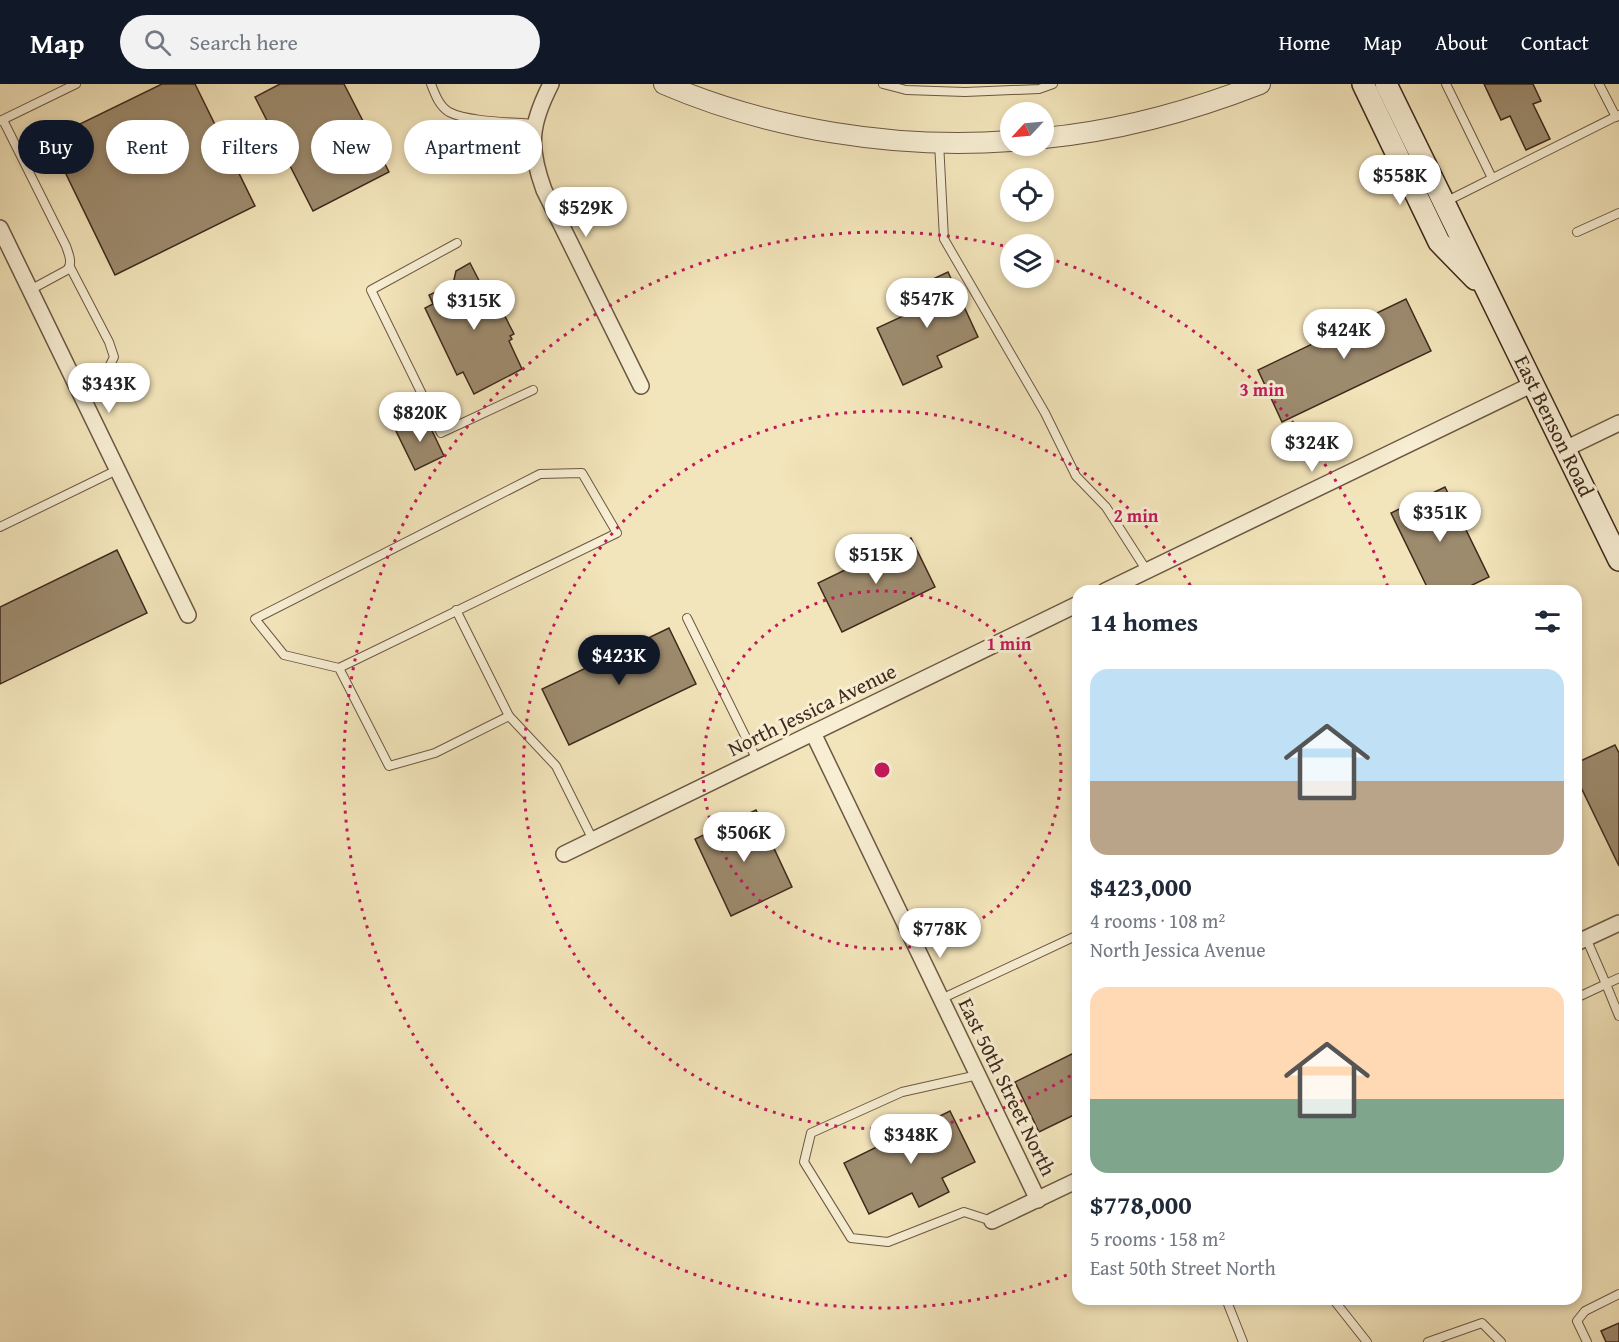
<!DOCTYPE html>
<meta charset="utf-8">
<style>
:root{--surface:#fff;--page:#f2f2f3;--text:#1f2937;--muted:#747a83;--accent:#111827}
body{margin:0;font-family:"Gentium Book Plus",serif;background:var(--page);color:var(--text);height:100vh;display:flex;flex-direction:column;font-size:22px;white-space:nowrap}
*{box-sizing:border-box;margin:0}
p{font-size:20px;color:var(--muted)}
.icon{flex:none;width:33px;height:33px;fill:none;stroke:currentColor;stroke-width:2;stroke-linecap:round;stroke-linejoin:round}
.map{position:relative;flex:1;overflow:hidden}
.drawer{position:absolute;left:1072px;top:501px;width:510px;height:720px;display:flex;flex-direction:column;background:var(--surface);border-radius:18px;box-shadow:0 3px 9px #0003}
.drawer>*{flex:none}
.banner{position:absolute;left:18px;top:36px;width:570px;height:54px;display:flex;gap:12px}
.needle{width:39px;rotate:244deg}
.buttons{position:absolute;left:1000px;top:18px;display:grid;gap:12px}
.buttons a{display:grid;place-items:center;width:54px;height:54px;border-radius:50%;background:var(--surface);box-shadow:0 3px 9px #0003;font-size:30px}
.price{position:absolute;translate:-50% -51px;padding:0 14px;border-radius:21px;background:#fff;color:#222;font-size:20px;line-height:39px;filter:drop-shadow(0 2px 3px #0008)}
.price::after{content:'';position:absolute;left:50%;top:36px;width:18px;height:14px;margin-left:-9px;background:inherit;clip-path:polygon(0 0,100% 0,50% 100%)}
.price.on{background:var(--accent);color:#fff}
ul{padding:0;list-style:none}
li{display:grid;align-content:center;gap:12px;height:318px;padding:0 18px}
li span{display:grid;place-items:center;height:186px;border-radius:18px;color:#555}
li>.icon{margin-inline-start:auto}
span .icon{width:108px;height:108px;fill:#fffc;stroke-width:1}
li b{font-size:26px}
h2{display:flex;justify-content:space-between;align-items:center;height:72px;padding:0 18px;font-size:26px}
.chip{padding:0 21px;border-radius:27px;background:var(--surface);box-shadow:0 3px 9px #0003;font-size:21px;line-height:54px}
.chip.on{background:var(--accent);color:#fff}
header{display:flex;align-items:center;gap:36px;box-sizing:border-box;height:84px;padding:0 30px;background:var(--accent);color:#fff}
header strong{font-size:28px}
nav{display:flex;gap:33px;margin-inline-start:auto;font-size:21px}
.search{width:420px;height:54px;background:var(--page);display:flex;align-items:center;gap:15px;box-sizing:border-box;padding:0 21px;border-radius:33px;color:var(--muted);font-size:22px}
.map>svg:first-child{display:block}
.building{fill:#9d8b6e;stroke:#3f291b;stroke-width:1.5}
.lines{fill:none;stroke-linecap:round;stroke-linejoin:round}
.service-casing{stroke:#6c5843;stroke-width:10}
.minor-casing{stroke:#6c5843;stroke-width:18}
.tertiary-casing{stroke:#6c5843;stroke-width:22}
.secondary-casing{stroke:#3f291b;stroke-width:24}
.service{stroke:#f7eed3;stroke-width:8}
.minor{stroke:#f7eed3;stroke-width:15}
.tertiary{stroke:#f7eed3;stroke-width:20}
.secondary{stroke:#f7eed3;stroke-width:21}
.ring{fill:none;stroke:#c2185b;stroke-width:3;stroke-dasharray:3 6}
.labels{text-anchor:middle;stroke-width:6;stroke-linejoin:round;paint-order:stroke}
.street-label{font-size:21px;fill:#3f291b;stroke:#f7eed3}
.centre{fill:#c2185b;stroke:#f7eed3;stroke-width:3}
.ring-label{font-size:18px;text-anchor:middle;font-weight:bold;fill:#c2185b;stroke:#f7eed3;stroke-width:6;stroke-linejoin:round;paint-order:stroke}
</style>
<header>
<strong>Map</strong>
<div class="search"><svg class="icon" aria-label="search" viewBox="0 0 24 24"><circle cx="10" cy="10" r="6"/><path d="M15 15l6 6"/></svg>Search here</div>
<nav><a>Home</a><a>Map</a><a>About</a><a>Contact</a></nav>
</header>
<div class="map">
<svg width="1619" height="1258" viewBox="0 0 1619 1258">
<rect width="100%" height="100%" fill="#f3e5bb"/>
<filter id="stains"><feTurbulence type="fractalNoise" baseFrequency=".00333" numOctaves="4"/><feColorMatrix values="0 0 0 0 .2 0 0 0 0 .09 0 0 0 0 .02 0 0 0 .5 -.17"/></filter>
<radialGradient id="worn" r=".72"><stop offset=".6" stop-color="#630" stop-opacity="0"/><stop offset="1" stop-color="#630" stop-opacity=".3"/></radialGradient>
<g class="building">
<path d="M162,0h33l60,122 -140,69 -66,-136z"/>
<path d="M280,0h64l45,88 -76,39 -58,-114z"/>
<path d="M1484,0h49l8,17 -8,3 17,35 -24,11 -16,-34 -9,4z"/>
<path d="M470,179l16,31 6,-3 22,43 -4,2 2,3 -3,2 13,28 -48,25 -11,-22 -6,3 -32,-67 8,-4 -4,-9 24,-11 3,-13z"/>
<path d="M948,188l30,65 -41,19 5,11 -39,18 -26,-57 35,-16 -9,-19z"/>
<path d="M1406,215l25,52 -149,71 -24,-52z"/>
<path d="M425,332l19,40 -29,14 -19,-39z"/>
<path d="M1445,403l44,90 -29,14h-31l-38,-78z"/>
<path d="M911,454l24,49 -93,45 -24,-49z"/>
<path d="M117,466l30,63 -147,71v-77z"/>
<path d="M669,544l27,56 -127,61 -27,-56z"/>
<path d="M1615,661l4,8v113l-43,-89v-14z"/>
<path d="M756,726l36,77 -61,29 -36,-77z"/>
<path d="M1078,967v62l-39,19 -24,-50z"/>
<path d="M950,1027l25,51 -33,16 7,14 -30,15 -7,-14 -43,21 -25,-51z"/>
<path d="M1619,1239v19h-13l-5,-11z"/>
</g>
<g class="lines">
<g class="service-casing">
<g id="service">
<path d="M431,0c4,10 8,22 18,28 19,10 63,10 85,12"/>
<path d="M883,0l23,6 59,2 74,-3 14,-5"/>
<path d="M1446,0l46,94"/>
<path d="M1599,0l17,33"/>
<path d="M3,36l63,126c3,9 7,17 1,24l-37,20"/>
<path d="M0,37l76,-37"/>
<path d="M939,58l5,97 101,174 31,63 30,31 41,64"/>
<path d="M1445,118l174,-87"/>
<path d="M1577,148l42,-19"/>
<path d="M457,159l-86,47 70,143 92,-43"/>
<path d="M70,183l39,75 5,15 -5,10 -33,17"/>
<path d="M0,443l117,-57"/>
<path d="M456,526l53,106"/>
<path d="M687,534l70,142"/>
<path d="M339,584l-55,-13 -29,-36 285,-145 42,-1 35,60 -278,135 50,98 46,-13 74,-37 47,50 37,74"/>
<path d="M1619,894l-13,6 13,32"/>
<path d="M1576,914l30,-14 -20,-46"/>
<path d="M941,915l137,-64"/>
<path d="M978,991l-76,17 -91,41 -7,29 47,76 37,4 76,-30 28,9"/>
<path d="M1226,1215l17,43"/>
<path d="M1333,1215l34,43"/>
<path d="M1428,1258l54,-19 19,19"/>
<path d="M1587,1258l-10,-21 8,-10 34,-17"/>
</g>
</g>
<g class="minor-casing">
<g id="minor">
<path d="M551,0c-21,41 -23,62 -7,106l97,196"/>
<path d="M0,144l188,387"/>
<path d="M1565,365l54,-26"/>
<path d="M1105,507l428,-207"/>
<path d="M813,649l225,467"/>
<path d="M564,770l514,-250"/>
<path d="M1576,859l43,-20"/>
<path d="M992,1137l86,-41"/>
</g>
</g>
<g class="tertiary-casing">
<g id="tertiary">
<path d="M664,0c104,45 234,66 347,57"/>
<path d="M1044,54c74,-7 147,-27 216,-54"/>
</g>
</g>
<g class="secondary-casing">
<g id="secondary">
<path d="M1363,0l76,158 36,37"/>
<path d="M1386,0l233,476"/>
</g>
</g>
<use href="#service" class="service"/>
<use href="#minor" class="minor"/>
<use href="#tertiary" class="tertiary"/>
<use href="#secondary" class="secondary"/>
</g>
<g class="ring">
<circle cx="882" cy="686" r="179"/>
<path d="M1078 987A359 359 0 1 1 1193 506"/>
<path d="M1075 1188A538 538 0 1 1 1008 163M1048 174A538 538 0 0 1 1389 506"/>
</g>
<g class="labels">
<g class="street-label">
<text transform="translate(1554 342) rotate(64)" y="7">East Benson Road</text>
<text transform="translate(812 626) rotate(-26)" y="7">North Jessica Avenue</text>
<text transform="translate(1007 1003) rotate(64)" y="7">East 50th Street North</text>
</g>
</g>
<circle cx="882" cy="686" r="9" class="centre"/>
<g class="ring-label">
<text x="1262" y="312">3 min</text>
<text x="1136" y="438">2 min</text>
<text x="1009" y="566">1 min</text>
</g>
<rect width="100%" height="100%" filter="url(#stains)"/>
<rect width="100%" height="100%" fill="url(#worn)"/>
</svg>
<div class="buttons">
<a><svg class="needle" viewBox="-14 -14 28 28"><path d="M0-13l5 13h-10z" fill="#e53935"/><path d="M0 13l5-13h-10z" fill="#747a83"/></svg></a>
<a><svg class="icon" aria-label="locate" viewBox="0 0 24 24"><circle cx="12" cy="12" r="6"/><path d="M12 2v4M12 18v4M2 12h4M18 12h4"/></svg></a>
<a><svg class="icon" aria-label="layers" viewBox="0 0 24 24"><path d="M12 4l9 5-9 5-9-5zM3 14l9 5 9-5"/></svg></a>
</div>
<b class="price" style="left:1400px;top:122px">$558K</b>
<b class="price" style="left:586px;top:154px">$529K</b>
<b class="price" style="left:927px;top:245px">$547K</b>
<b class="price" style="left:474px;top:247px">$315K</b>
<b class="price" style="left:1344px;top:276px">$424K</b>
<b class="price" style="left:109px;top:330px">$343K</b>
<b class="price" style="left:420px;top:359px">$820K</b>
<b class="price" style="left:1312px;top:389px">$324K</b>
<b class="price" style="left:1440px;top:459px">$351K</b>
<b class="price" style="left:876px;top:501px">$515K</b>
<b class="price on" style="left:619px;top:602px">$423K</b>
<b class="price" style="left:744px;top:779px">$506K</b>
<b class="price" style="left:940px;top:875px">$778K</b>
<b class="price" style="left:911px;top:1081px">$348K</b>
<div class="banner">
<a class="chip on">Buy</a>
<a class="chip">Rent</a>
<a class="chip">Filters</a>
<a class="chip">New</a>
<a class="chip">Apartment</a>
</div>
<section class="drawer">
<h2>14 homes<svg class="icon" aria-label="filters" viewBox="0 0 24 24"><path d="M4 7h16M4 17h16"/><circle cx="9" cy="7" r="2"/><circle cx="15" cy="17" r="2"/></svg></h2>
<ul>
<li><span style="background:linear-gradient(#bfe0f5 60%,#b9a48a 0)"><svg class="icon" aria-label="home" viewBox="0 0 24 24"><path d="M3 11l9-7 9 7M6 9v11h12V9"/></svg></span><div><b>$423,000</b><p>4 rooms · 108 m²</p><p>North Jessica Avenue</p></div></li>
<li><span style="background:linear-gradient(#ffd9b3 60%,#7fa58c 0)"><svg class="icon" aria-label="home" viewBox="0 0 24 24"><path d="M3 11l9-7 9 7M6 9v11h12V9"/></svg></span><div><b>$778,000</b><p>5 rooms · 158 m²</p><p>East 50th Street North</p></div></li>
</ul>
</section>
</div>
